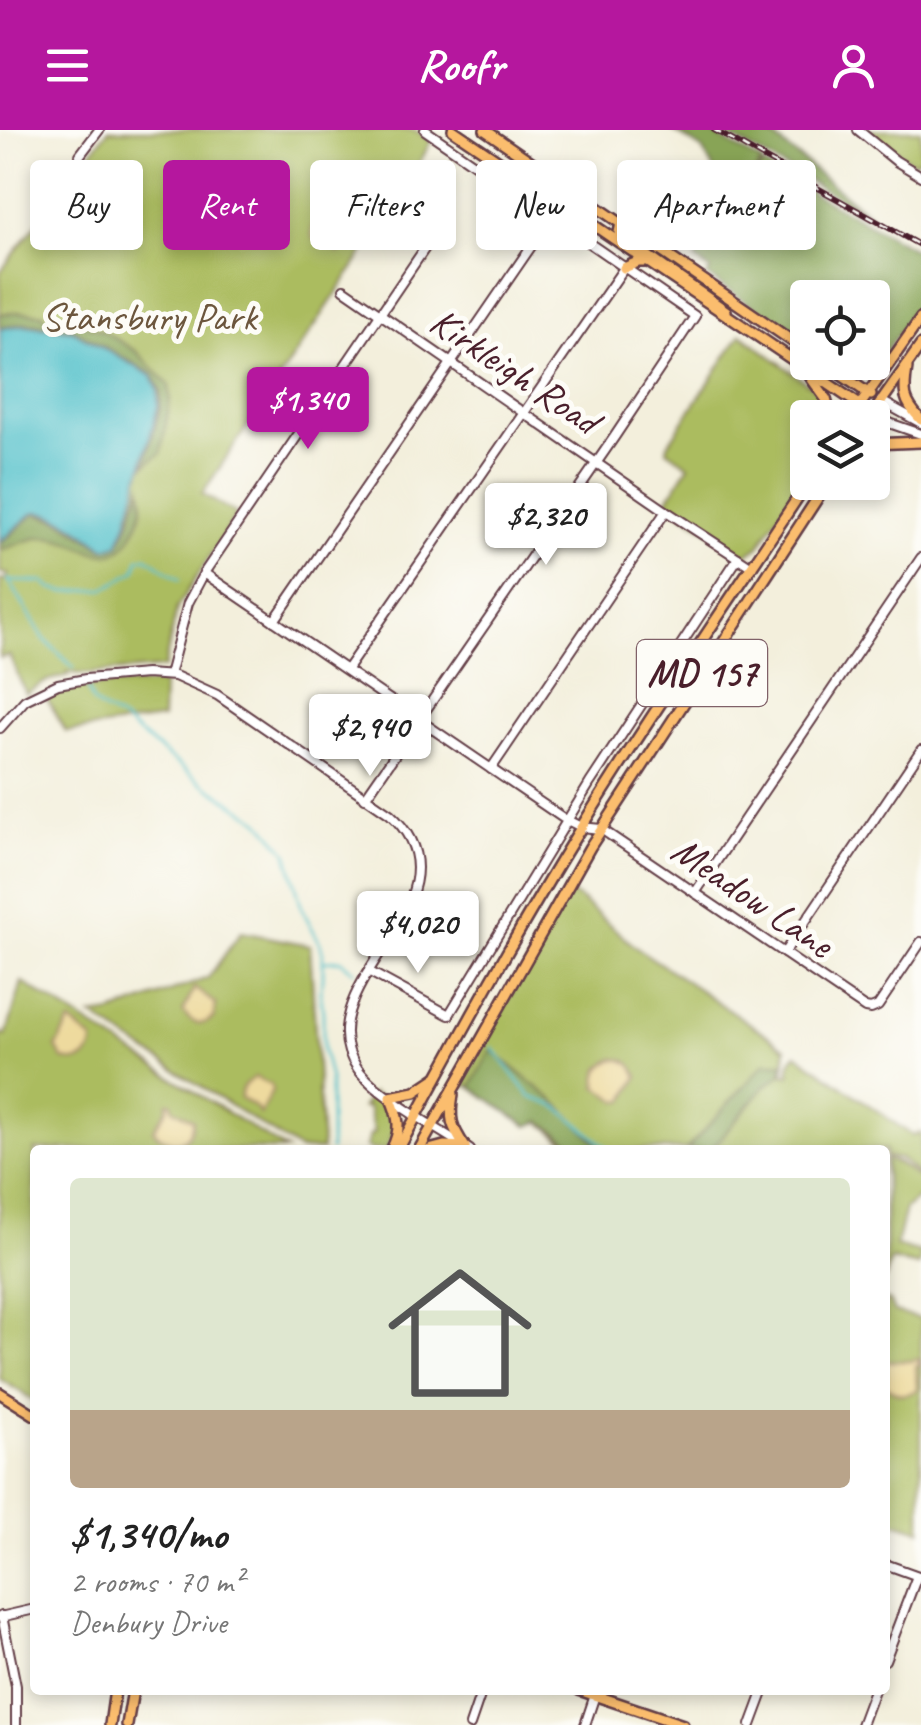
<!DOCTYPE html>
<meta charset="utf-8">
<style>
:root{--surface:#fff;--page:#f2f2f2;--text:#222;--muted:#767676;--line:#e0e0e0;--accent:#b5179e}
body{margin:0;font-family:Caveat,sans-serif;background:var(--page);color:var(--text);height:100vh;display:flex;flex-direction:column;font-size:38px;white-space:nowrap}
*{box-sizing:border-box;margin:0}
p{font-size:32px;color:var(--muted)}
.icon{flex:none;width:55px;height:55px;fill:none;stroke:currentColor;stroke-width:2;stroke-linecap:round;stroke-linejoin:round}
.map{position:relative;flex:1;overflow:hidden}
.panel{position:absolute;left:30px;top:1015px;width:860px;height:550px;display:flex;flex-direction:column;background:var(--surface);border-radius:10px;box-shadow:0 5px 15px #0003}
.panel>*{flex:none}
.guide{position:absolute;left:30px;top:30px;width:862px;height:90px;display:flex;gap:20px}
.fabs{position:absolute;left:790px;top:150px;display:grid;gap:20px}
.fabs a{display:grid;place-items:center;width:100px;height:100px;border-radius:10px;background:var(--surface);box-shadow:0 5px 15px #0003;font-size:50px}
.price{position:absolute;translate:-50% -85px;padding:0 22px;border-radius:10px;background:#fff;color:#222;font-size:32px;line-height:65px;filter:drop-shadow(0 2px 5px #0008)}
.price::after{content:'';position:absolute;left:50%;top:60px;width:30px;height:22px;margin-left:-15px;background:inherit;clip-path:polygon(0 0,100% 0,50% 100%)}
.price.on{background:var(--accent);color:#fff}
ul{padding:0;list-style:none}
li{display:grid;align-content:center;gap:20px;height:530px;padding:0 40px}
li+li{border-top:2px solid var(--line)}
li span{display:grid;place-items:center;height:310px;border-radius:10px;color:#555}
li>.icon{margin-inline-start:auto}
span .icon{width:180px;height:180px;fill:#fffc;stroke-width:1}
li b{font-size:42px}
.chip{padding:0 35px;border-radius:10px;background:var(--surface);box-shadow:0 5px 15px #0003;font-size:35px;line-height:90px}
.chip.on{background:var(--accent);color:#fff}
header{display:flex;justify-content:space-between;align-items:center;height:130px;padding:0 40px;background:var(--accent);color:#fff;font-size:45px;font-weight:600}
.map>svg:first-child{display:block}
.green{fill:#abbc5f;stroke:#7a6e45;stroke-width:2.5}
.forest{fill:#88a456;stroke:#696240;stroke-width:2.5}
.sand{fill:#eeda9e;stroke:#9c7c64;stroke-width:2.5}
.water{fill:#53c1cb;stroke:#4e707b;stroke-width:2.5}
.lines{fill:none;stroke-linecap:round;stroke-linejoin:round}
.stream{stroke:#53c1cb;stroke-width:2.5}
.minor-casing{stroke:#633e46;stroke-width:12}
.major-casing{stroke:#633e46;stroke-width:14}
.minor{stroke:#fff;stroke-width:8}
.major{stroke:#fbbd6e;stroke-width:9}
.rail-casing{stroke:#4a1f2b;stroke-width:6}
.rail{stroke:#fdfcf7;stroke-width:2.5;stroke-dasharray:8;stroke-linecap:butt}
.labels{text-anchor:middle;stroke-width:10;stroke-linejoin:round;paint-order:stroke}
.shield{fill:#fdfcf7;stroke:#806168;stroke-width:2.5}
.shield-label{font-size:38px;font-weight:bold;fill:#4a1f2b}
.park-label{font-size:40px;fill:#6c563d;stroke:#fdfcf7}
.street-label{font-size:40px;fill:#4a1f2b;stroke:#fdfcf7}
</style>
<header><svg class="icon" aria-label="menu" viewBox="0 0 24 24"><path d="M4 6h16M4 12h16M4 18h16"/></svg>Roofr<svg class="icon" aria-label="person" viewBox="0 0 24 24"><circle cx="12" cy="8" r="4"/><path d="M4 21q1-7 8-7t8 7"/></svg></header>
<div class="map">
<svg width="921" height="1595" viewBox="0 0 921 1595">
<rect width="100%" height="100%" fill="#fdfcf7"/>
<filter id="ink" filterUnits="userSpaceOnUse"><feTurbulence type="fractalNoise" baseFrequency=".01" numOctaves="2"/><feDisplacementMap in="SourceGraphic" scale="20" xChannelSelector="R" yChannelSelector="G"/><feConvolveMatrix kernelMatrix="1 2 1 2 8 2 1 2 1" color-interpolation-filters="sRGB"/></filter>
<filter id="wash" filterUnits="userSpaceOnUse"><feTurbulence type="fractalNoise" baseFrequency=".0048" numOctaves="4" result="noise"/><feDisplacementMap in="SourceGraphic" scale="40" xChannelSelector="R" yChannelSelector="G"/><feGaussianBlur stdDeviation="2.25" result="paint"/><feColorMatrix in="noise" values="0 0 0 0 0 0 0 0 0 0 0 0 0 0 0 0 0 1.4 0 .05"/><feComposite in="paint" operator="in"/></filter>
<g filter="url(#wash)">
<rect width="100%" height="100%" fill="#f3efdc"/>
<g class="green">
<path d="M108,0h307l16,11 -26,50 -203,303 35,20 -60,94 -13,60 -83,6 -14,-2 2,3 -22,6 -21,13 -17,-39 -9,3v-79l6,1 2,-6 -8,-1v-301z"/>
<path d="M868,0h53v29l-9,3z"/>
<path d="M741,204l78,58 9,25 -20,1 -1,52 -48,76 -13,9 -80,-53 23,-37 -22,-15 1,-6z"/>
<path d="M133,554h30l-1,35 -96,13 -19,-33c21,-16 60,-13 86,-15z"/>
<path d="M569,762l12,8 56,48 149,100 -2,26 6,1c-2,-9 -1,-15 7,-21l109,77 6,4 9,-3v45l-21,-18 -15,-2v-7h-310l-42,-34 -61,-31 -10,2 31,-61z"/>
<path d="M241,802l69,13 12,205h-23l-207,-134 20,-3 96,-35z"/>
<path d="M22,852l264,168h-251v251l-35,-22v-347l6,4z"/>
<path d="M372,963c30,15 26,31 15,57h-16l-5,-3 4,-12 4,-2 -6,-25 -6,-1z"/>
<path d="M885,1030c17,1 22,12 36,19v19h-3l-13,11 -9,37 25,7 -2,13 -28,-6 -6,20z"/>
<path d="M885,1169l4,2 5,11 27,7v211l-36,-11z"/>
</g>
<g class="forest">
<path d="M672,0h34l56,32 -28,40 -4,-2 -28,-51z"/>
<path d="M718,0h47l107,87z"/>
<path d="M763,35l158,88v48l-42,60c-18,14 -23,8 -43,2l36,-1v-64h-64l-1,45 -100,-67 3,-6 -15,-10z"/>
<path d="M21,182l22,2 6,9h11l3,-7 40,15 33,20 33,34 1,15 -9,53 -16,12 15,-58 1,-16 -9,-17 -81,-46 -45,-5 -26,5v-14z"/>
<path d="M141,356c4,18 2,29 -7,45 -23,48 -55,5 -89,6 -14,0 -31,10 -45,13v-6l35,-31 24,7 46,29 13,-4 11,-21z"/>
<path d="M491,920l66,53 47,47h-23l-40,-29 -13,5 -57,-39z"/>
<path d="M765,933h20l-4,12 -16,11 -54,64h-25z"/>
</g>
<g class="sand">
<path d="M333,82l12,5 6,10 -12,26 -5,-5 -21,-10c-2,-9 1,-14 6,-21z"/>
<path d="M194,858l22,16 -2,13c-12,11 -22,7 -31,-5z"/>
<path d="M70,892l23,18c0,18 -13,26 -30,19l-7,-11z"/>
<path d="M614,929c14,0 19,5 24,18l-13,23 -7,1 -22,-15 2,-2c-3,-13 5,-20 16,-25z"/>
<path d="M255,947l16,8 1,6 -12,23 -4,-6 -15,-10c-1,-12 5,-15 14,-21z"/>
<path d="M168,972l4,1 1,5 20,12c-3,27 -24,28 -40,10l14,-21z"/>
<path d="M917,1229l2,1v5l-3,1 1,24c-13,7 -20,5 -31,-4v-25h25z"/>
</g>
<path class="water" d="M24,195l47,5 81,46 6,14v16l-31,117 -9,21 -12,4c-22,-14 -46,-37 -72,-36l-34,30v-213z"/>
<g class="lines">
<g class="stream">
<path d="M8,449l36,60 30,29"/>
<path d="M11,451l33,1 8,7 13,3 14,-1 26,-2 30,-18 4,-12 8,-2 33,23"/>
<path d="M88,559l5,13 7,6 22,12 80,63 58,38 27,31 15,57 18,34 3,10v26l-3,13 3,21v37l7,29v71"/>
<path d="M325,831l15,-1 14,11"/>
<path d="M492,917l39,50 27,10 52,43"/>
</g>
</g>
</g>
<g filter="url(#ink)">
<g class="lines">
<g class="minor-casing">
<g id="minor">
<path d="M858,0l38,31 25,15"/>
<path d="M80,25l19,-25"/>
<path d="M344,159l322,222 86,56"/>
<path d="M881,271l40,22"/>
<path d="M873,284l19,10 29,10"/>
<path d="M204,443l359,245 18,9 20,2 264,179 6,1 7,-3 43,-64"/>
<path d="M274,491l278,-405"/>
<path d="M347,539l277,-401"/>
<path d="M169,545l19,-72 16,-30 236,-347"/>
<path d="M0,598l25,-28 33,-16 28,-5 60,-5 29,2 42,19 173,119c94,85 -92,172 -32,255 20,28 81,60 112,81"/>
<path d="M491,639l175,-258"/>
<path d="M365,668l250,-362 80,-120 -270,-186"/>
<path d="M695,763l226,-335"/>
<path d="M784,823l137,-203"/>
<path d="M370,842l79,43 141,-232 148,-225"/>
<path d="M885,1434l36,13"/>
<path d="M2,1486l14,70v39"/>
<path d="M0,1487l35,-8"/>
<path d="M885,1530l32,-84"/>
<path d="M470,1595l12,-35"/>
<path d="M585,1595l10,-30"/>
<path d="M751,1595l13,-35"/>
<path d="M861,1595l13,-35"/>
</g>
</g>
<g class="major-casing">
<g id="major">
<path d="M453,0l420,284"/>
<path d="M485,0l323,222"/>
<path d="M621,93l-2,10 6,7 101,71"/>
<path d="M624,138l14,-6h7"/>
<path d="M828,232c28,12 35,16 62,-3"/>
<path d="M907,238c-4,25 -4,33 14,52"/>
<path d="M834,240l37,25"/>
<path d="M811,248l15,21 5,19"/>
<path d="M872,285l49,-70"/>
<path d="M851,288l70,-100"/>
<path d="M872,314l49,-2"/>
<path d="M453,964c-4,25 -2,32 12,53"/>
<path d="M391,1020c11,-20 8,-33 -1,-53l25,-5 21,-14"/>
<path d="M398,1020c59,-109 119,-219 184,-324 72,-117 150,-229 226,-344"/>
<path d="M419,1020l171,-303 238,-365"/>
<path d="M429,1020l15,-4 21,1"/>
<path d="M0,1263l35,22"/>
<path d="M579,1560l104,35"/>
<path d="M110,1595l5,-35"/>
<path d="M127,1595l6,-35"/>
</g>
</g>
<use href="#minor" class="minor"/>
<use href="#major" class="major"/>
<g class="rail-casing">
<path id="rail" d="M714,0l207,116"/>
</g>
<use href="#rail" class="rail"/>
</g>
</g>
<g class="labels">
<rect class="shield" x="637" y="510" width="130" height="66" rx="8"/>
<g class="shield-label">
<text x="702" y="556">MD 157</text>
</g>
<g class="park-label">
<text x="149" y="200">Stansbury Park</text>
</g>
<g class="street-label">
<text transform="translate(515 240) rotate(34)" y="14">Kirkleigh Road</text>
<text transform="translate(753 766) rotate(34)" y="14">Meadow Lane</text>
</g>
</g>
</svg>
<div class="fabs">
<a><svg class="icon" aria-label="locate" viewBox="0 0 24 24"><circle cx="12" cy="12" r="6"/><path d="M12 2v4M12 18v4M2 12h4M18 12h4"/></svg></a>
<a><svg class="icon" aria-label="layers" viewBox="0 0 24 24"><path d="M12 4l9 5-9 5-9-5zM3 14l9 5 9-5"/></svg></a>
</div>
<b class="price on" style="left:308px;top:322px">$1,340</b>
<b class="price" style="left:546px;top:438px">$2,320</b>
<b class="price" style="left:370px;top:649px">$2,940</b>
<b class="price" style="left:418px;top:846px">$4,020</b>
<div class="guide">
<a class="chip">Buy</a>
<a class="chip on">Rent</a>
<a class="chip">Filters</a>
<a class="chip">New</a>
<a class="chip">Apartment</a>
</div>
<section class="panel">
<ul>
<li><span style="background:linear-gradient(#dfe7d0 75%,#b9a48a 0)"><svg class="icon" aria-label="home" viewBox="0 0 24 24"><path d="M3 11l9-7 9 7M6 9v11h12V9"/></svg></span><div><b>$1,340/mo</b><p>2 rooms · 70 m²</p><p>Denbury Drive</p></div></li>
</ul>
</section>
</div>
